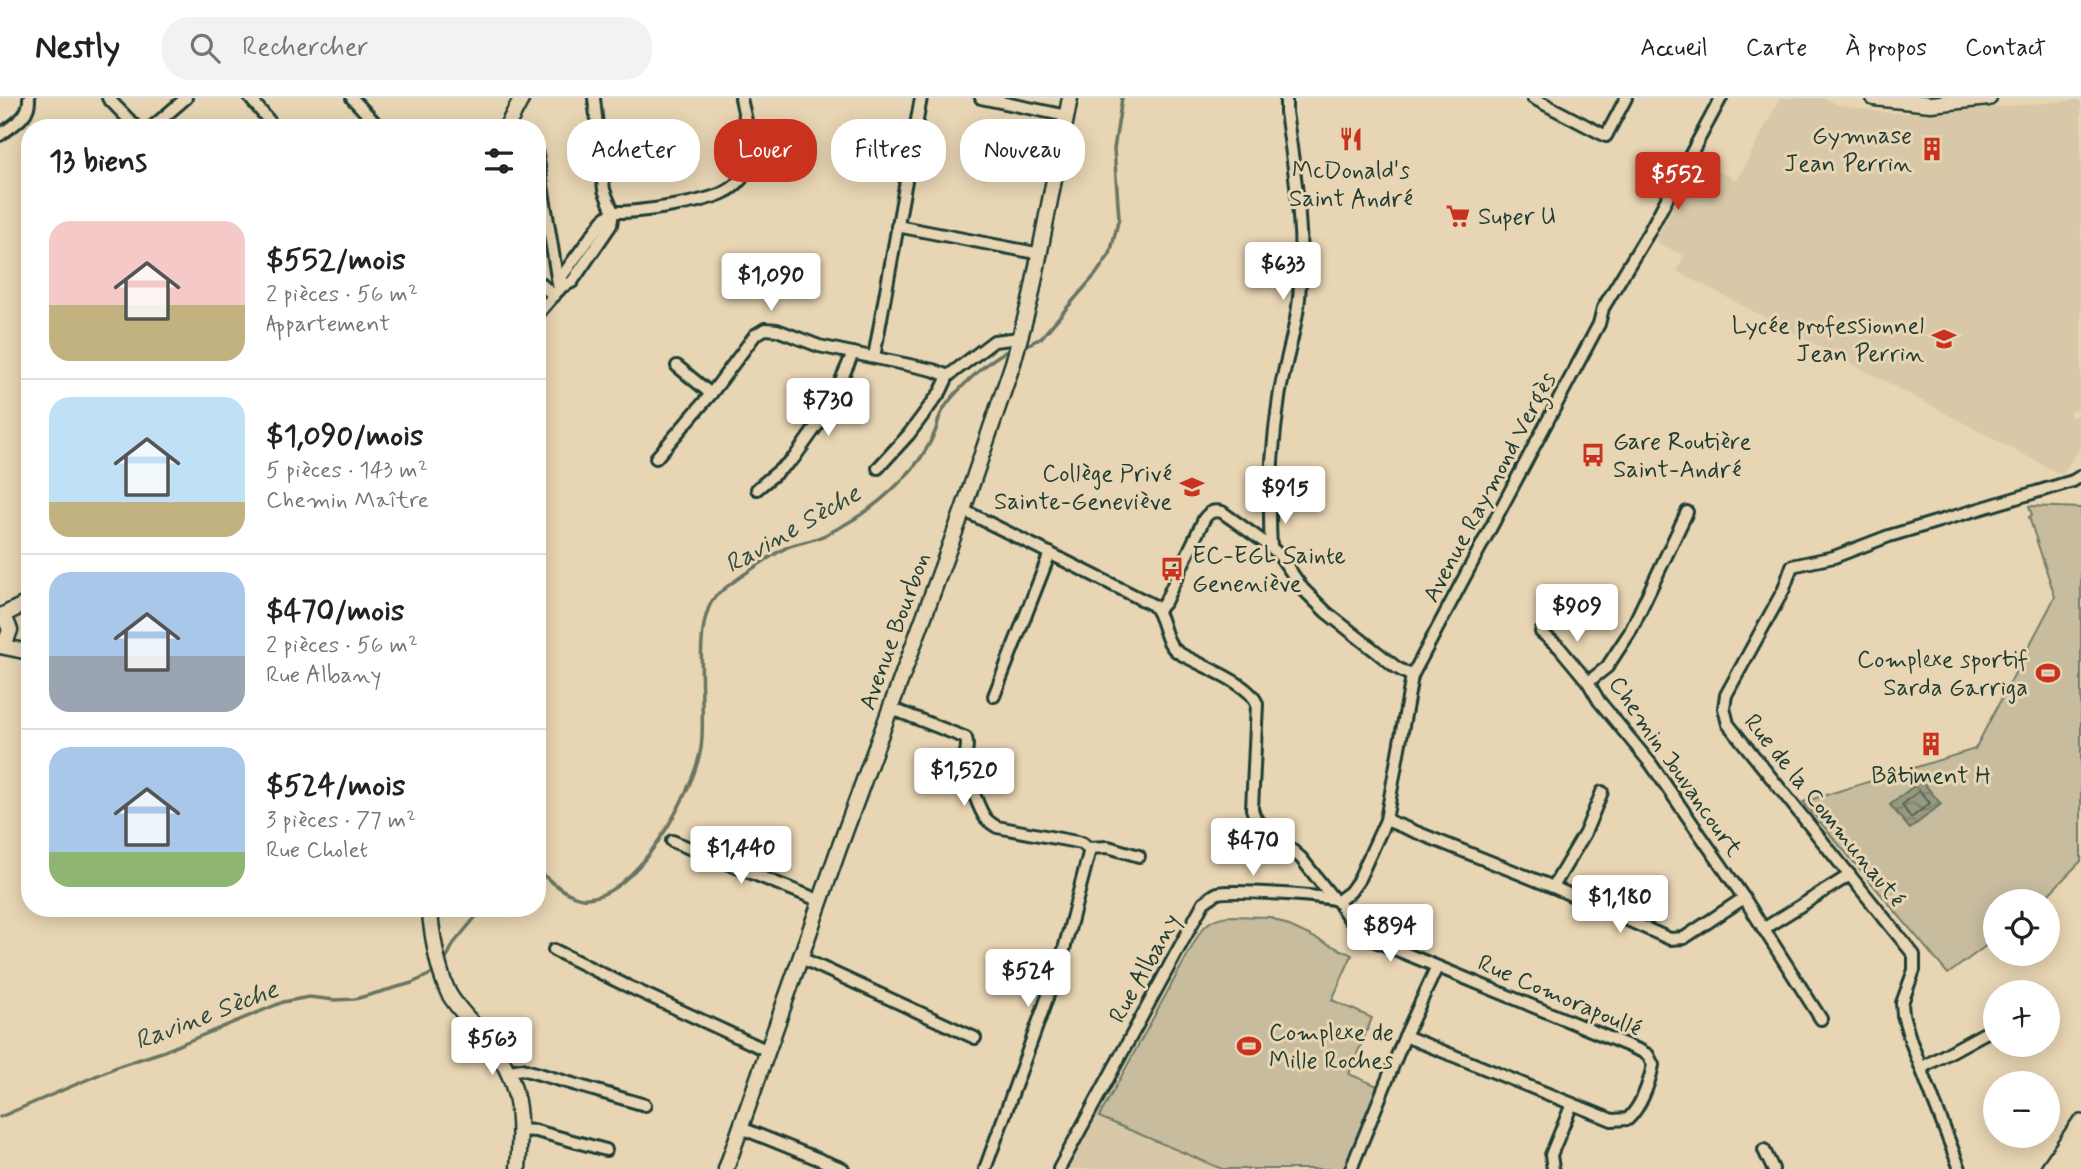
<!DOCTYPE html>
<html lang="fr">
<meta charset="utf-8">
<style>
:root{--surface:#fff;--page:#f2f2f2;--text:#222;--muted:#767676;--line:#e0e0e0;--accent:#c8321e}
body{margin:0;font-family:Mynerve,sans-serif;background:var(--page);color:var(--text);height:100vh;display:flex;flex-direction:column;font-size:26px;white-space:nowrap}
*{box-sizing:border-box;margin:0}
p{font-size:23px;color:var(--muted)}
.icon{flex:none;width:38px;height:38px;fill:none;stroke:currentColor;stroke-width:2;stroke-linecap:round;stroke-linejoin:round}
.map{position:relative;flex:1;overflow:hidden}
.sheet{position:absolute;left:21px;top:21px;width:525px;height:798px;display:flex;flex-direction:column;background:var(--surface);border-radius:28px;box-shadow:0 4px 18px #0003}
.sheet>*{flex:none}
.hud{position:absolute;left:567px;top:21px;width:665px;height:63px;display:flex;gap:14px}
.buttons{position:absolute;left:1983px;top:791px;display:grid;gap:14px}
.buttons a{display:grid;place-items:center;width:77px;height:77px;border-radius:50%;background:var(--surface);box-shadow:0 4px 18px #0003;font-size:35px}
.price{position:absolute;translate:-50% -60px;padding:0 16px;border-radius:7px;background:#fff;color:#222;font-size:23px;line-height:46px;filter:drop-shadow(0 2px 4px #0008)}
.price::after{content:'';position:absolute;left:50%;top:42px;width:21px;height:16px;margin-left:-10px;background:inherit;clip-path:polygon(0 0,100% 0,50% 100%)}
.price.on{background:var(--accent);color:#fff}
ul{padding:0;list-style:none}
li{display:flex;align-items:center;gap:21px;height:175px;padding:0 28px}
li+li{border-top:2px solid var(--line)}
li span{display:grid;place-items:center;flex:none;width:196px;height:140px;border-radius:21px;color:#555}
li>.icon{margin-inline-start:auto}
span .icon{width:84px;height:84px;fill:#fffc;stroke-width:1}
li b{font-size:30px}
h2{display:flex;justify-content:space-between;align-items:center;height:84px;padding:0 28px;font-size:30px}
.chip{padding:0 24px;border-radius:28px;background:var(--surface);box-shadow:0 4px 18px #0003;font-size:24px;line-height:63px}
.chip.on{background:var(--accent);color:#fff}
header{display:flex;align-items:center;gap:42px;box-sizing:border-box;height:98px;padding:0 35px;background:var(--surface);border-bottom:2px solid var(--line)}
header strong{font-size:33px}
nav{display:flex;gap:38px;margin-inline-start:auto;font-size:24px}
.search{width:490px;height:63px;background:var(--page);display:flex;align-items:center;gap:18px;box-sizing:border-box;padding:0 24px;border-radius:28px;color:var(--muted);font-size:26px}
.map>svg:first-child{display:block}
.built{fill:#d8c8a8}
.park{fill:#c7bc9e;stroke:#737c69;stroke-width:2}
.water{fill:url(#water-waves);stroke:#687462;stroke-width:2}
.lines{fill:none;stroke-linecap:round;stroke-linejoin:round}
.shore{stroke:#506253;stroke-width:2}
.stream{stroke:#687462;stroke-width:3.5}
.street-casing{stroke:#1f3d34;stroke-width:16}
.secondary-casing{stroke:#1f3d34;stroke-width:19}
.highway-casing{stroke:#1f3d34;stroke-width:24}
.street{stroke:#e8d5b3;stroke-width:10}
.secondary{stroke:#e8d5b3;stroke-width:14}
.highway{stroke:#e8d5b3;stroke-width:19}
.labels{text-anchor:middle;stroke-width:6;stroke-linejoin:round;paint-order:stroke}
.poi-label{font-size:24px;fill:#1f3d34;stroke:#e8d5b3;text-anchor:end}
.street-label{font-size:24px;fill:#1f3d34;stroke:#e8d5b3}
.water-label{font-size:26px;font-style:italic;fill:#314b40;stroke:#e8d5b3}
</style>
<header>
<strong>Nestly</strong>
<div class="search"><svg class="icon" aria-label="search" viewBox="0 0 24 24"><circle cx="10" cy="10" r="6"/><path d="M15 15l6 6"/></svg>Rechercher</div>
<nav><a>Accueil</a><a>Carte</a><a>À propos</a><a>Contact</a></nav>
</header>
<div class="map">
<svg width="2081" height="1071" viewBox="0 0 2081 1071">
<defs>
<pattern id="water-waves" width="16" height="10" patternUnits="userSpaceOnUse" patternTransform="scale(1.75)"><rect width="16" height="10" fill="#999981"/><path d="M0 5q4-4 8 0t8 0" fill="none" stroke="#7c7e6a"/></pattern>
</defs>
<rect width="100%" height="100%" fill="#e8d5b3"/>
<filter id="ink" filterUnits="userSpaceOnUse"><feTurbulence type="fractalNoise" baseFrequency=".0143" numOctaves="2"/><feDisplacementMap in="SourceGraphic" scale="14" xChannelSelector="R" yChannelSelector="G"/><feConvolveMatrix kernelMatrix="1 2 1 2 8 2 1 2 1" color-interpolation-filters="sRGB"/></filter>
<g filter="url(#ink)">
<g class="built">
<path d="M1780,0h44l15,7 49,8h45l145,-13 3,3v305l-11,3 1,6 10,-2v32l-19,28 -385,-204 7,-15 -29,-15 42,-80 40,19z"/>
<path d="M1092,1019h7l123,52h-158z"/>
</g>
<g class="park">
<path d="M2029,408l52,2v353l-39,40h-47v38l-47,35 -145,-172 172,-53 80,-152 -26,-80 3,-2z"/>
<path d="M1228,818l42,1 82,38 -20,45 40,18 -23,56 31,13 -34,82h-124l-123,-52 100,-183c7,-11 15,-16 29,-18z"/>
</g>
<path class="water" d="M1921,682l20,24 -31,25 -20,-24z"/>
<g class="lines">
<path class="shore" d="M1919,693l11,12 -19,15 -9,-13z"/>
<g class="stream">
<path d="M1023,249l18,-9 55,-64 14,-20 9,-36 -5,-69 8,-51"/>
<path d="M537,773c14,9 29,25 45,27 52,5 112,-107 119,-150 6,-38 -10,-122 14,-151 9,-10 62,-46 75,-51 11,-4 23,-5 35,-11 28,-13 56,-33 77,-55 13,-13 26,-31 33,-48 3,-7 3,-14 7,-20 9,-18 51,-57 70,-63"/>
<path d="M443,867l11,-22 29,-35"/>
<path d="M0,1019l119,-51 43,-14 121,-50 26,-5 26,3 20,-1 57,-16 23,-11"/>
</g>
<g class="street-casing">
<g id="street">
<path d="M108,0l29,30"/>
<path d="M250,0l25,30"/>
<path d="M352,0l28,30"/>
<path d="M981,0l86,18"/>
<path d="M1533,0l73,38 20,-38"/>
<path d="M151,30l35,-30"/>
<path d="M0,37c14,-11 30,-18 29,-37"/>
<path d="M537,56l22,136"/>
<path d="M613,114c24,1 91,-9 112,-20 9,-4 19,-14 22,-23 8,-21 -2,-50 -6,-71"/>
<path d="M897,128l144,28"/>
<path d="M537,182l17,16"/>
<path d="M561,188l1,-10 41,-56 10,-8"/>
<path d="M537,217l24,-28 11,-5 39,-57 2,-13 -9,-22 -10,-92"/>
<path d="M874,259l47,-259"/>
<path d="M677,268l34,28"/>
<path d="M656,360l55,-64 44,-59 10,-6 12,1 42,16 114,24 15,6"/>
<path d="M878,370l31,-34 32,-43 7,-15 46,-35 26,-3"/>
<path d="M757,391l37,-31 34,-48 25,-57"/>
<path d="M963,412l190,95c13,14 9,37 26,48 20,12 71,30 78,51l-5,105 3,9 46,40 31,39"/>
<path d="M1687,414l-57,120 -23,35 -19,15 11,19 52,63 93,134"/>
<path d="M1271,449c-3,-49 1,-100 8,-149 5,-34 17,-66 20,-100 6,-63 -4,-124 -13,-186v-14"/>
<path d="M1158,512l7,-8 39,-83c5,-7 9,-9 18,-7l49,35 9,9 23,33 23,23 71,56 15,8"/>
<path d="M1541,534l18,15 29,35"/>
<path d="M994,598l56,-143"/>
<path d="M890,610l76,30c3,9 -1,14 -1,23 0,11 13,45 19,55 3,5 8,8 13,11l85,16 6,5"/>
<path d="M1386,722l167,67 117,52 14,-1 60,-40 77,121"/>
<path d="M672,743l149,60"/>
<path d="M1088,750l20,-1 31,9"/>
<path d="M1553,789l32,-54 17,-41"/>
<path d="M1338,803c8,14 17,28 30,37l273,113 7,4 5,10c-4,19 -11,40 -25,54l-16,1 -207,-84"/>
<path d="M1763,831l87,-54"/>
<path d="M554,852l69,34 145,67"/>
<path d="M801,860l174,80"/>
<path d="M1921,970l73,-40"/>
<path d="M509,973l13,-2 123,36"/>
<path d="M741,1030l102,41"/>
<path d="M520,1032l16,1 70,19"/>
<path d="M1764,1052l9,19"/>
<path d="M985,1071l77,-212 27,-104 -1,-5"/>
<path d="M1059,1071l145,-267c5,-3 9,-7 14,-9 12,-3 111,2 120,8l12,-9 8,-11 28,-61 26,-144 187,-352 4,-16 46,-76 72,-134"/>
<path d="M1351,1071l54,-133 32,-69"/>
<path d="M1553,1071l-2,-14 21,-51"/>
<path d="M1960,1071l-49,-127 -8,-27 -1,-12 12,-33v-15l-186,-231 -4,-16 2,-13 58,-106 8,-23 42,-9 55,-21 184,-55 8,-5"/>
</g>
</g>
<g class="secondary-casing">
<g id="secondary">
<path d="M1874,0l57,6 58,-6"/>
<path d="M506,30l16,-30"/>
<path d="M0,518l6,4 4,10 -4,11 -6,5"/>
<path d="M1,518l20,-10 9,-1"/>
<path d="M0,548l29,6"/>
<path d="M429,810c4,29 7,57 19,84 8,16 26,32 38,46 35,41 36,79 32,131"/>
<path d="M726,1071l112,-318 125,-341 50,-147 18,-66 39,-199"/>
</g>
</g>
<g class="highway-casing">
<g id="highway">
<path d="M2051,1071l30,-44"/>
<path d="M2072,1071l9,-17"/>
</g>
</g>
<use href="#street" class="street"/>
<use href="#secondary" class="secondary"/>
<use href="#highway" class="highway"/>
</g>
</g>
<defs>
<g id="restaurant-bare" transform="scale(1.89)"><path d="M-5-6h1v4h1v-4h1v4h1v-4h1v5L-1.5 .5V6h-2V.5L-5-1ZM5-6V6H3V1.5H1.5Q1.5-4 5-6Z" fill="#c8321e" stroke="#e8d5b3" stroke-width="2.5" paint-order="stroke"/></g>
<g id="building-bare" transform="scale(1.89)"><path d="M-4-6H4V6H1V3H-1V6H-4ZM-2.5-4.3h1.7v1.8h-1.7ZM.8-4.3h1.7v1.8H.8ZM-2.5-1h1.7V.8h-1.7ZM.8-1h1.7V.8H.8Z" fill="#c8321e" stroke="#e8d5b3" stroke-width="2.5" paint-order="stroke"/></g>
<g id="supermarket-bare" transform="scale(1.89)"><path d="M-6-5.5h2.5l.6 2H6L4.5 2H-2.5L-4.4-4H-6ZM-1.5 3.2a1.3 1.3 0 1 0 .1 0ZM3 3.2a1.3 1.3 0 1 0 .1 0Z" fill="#c8321e" stroke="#e8d5b3" stroke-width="2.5" paint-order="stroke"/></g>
<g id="school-bare" transform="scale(1.89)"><path d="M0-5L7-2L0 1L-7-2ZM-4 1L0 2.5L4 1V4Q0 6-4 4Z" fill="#c8321e" stroke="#e8d5b3" stroke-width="2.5" paint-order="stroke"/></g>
<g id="bus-bare" transform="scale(1.89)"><path d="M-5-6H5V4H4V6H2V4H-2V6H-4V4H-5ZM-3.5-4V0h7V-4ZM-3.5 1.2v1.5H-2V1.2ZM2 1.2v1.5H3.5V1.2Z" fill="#c8321e" stroke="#e8d5b3" stroke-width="2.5" paint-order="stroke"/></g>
<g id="stadium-bare" transform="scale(1.89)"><path d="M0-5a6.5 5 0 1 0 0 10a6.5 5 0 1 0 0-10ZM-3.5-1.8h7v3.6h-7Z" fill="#c8321e" stroke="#e8d5b3" stroke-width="2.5" paint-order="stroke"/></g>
</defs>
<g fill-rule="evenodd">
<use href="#restaurant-bare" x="1351" y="41"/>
<use href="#building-bare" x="1932" y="51"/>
<use href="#supermarket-bare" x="1458" y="118"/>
<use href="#school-bare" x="1944" y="241"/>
<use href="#bus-bare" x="1593" y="357"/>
<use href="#school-bare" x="1192" y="389"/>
<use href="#bus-bare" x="1172" y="471"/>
<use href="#stadium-bare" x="2048" y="575"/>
<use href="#building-bare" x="1931" y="646"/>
<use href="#stadium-bare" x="1249" y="948"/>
</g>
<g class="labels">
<g class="poi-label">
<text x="1912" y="45">Gymnase<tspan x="1912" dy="28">Jean Perrin</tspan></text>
<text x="1351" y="80" text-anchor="middle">McDonald's<tspan x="1351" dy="28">Saint André</tspan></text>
<text x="1478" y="126" text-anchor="start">Super U</text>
<text x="1924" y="235">Lycée professionnel<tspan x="1924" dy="28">Jean Perrin</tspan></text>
<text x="1613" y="351" text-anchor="start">Gare Routière<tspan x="1613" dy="28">Saint-André</tspan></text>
<text x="1172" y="383">Collège Privé<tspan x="1172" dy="28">Sainte-Geneviève</tspan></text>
<text x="1192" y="465" text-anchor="start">EC-EGL Sainte<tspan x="1192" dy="28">Geneniève</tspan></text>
<text x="2028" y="569">Complexe sportif<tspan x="2028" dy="28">Sarda Garriga</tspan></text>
<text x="1931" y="685" text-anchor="middle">Bâtiment H</text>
<text x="1269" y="942" text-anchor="start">Complexe de<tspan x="1269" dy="28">Mille Roches</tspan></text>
</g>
<g class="street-label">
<text transform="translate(1489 389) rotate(-62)" y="8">Avenue Raymond Vergès</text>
<text transform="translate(894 533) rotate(-70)" y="8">Avenue Bourbon</text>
<text transform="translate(1676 668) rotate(55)" y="8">Chemin Jouvancourt</text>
<text transform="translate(1825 712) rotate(51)" y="8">Rue de la Communauté</text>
<text transform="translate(1144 870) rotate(-61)" y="8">Rue Albany</text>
<text transform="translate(1560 897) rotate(23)" y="8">Rue Comorapoullé</text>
</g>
<g class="water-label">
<text transform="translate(792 430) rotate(-30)" y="9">Ravine Sèche</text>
<text transform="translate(206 916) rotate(-21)" y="9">Ravine Sèche</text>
</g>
</g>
</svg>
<div class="buttons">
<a><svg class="icon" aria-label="locate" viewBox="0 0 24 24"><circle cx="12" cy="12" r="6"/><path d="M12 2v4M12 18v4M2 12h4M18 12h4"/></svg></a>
<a>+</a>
<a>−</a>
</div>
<b class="price on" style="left:1678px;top:114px">$552</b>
<b class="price" style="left:1283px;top:204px">$633</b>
<b class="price" style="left:771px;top:215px">$1,090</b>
<b class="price" style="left:828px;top:340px">$730</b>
<b class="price" style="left:1285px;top:428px">$915</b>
<b class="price" style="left:1577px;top:546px">$909</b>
<b class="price" style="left:964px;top:710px">$1,520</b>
<b class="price" style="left:1253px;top:780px">$470</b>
<b class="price" style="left:741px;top:788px">$1,440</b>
<b class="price" style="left:1620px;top:837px">$1,180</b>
<b class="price" style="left:1390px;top:866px">$894</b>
<b class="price" style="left:1028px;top:911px">$524</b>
<b class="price" style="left:492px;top:979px">$563</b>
<div class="hud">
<a class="chip">Acheter</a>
<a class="chip on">Louer</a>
<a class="chip">Filtres</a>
<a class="chip">Nouveau</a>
</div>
<section class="sheet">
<h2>13 biens<svg class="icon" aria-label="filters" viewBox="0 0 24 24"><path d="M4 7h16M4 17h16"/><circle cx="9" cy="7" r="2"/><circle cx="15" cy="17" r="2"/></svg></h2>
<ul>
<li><span style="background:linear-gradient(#f6c9c9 60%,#c2b280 0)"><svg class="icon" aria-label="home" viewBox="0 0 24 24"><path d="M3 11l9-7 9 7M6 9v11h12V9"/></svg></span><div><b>$552/mois</b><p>2 pièces · 56 m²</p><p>Appartement</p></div></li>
<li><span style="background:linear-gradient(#bfe0f5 75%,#c2b280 0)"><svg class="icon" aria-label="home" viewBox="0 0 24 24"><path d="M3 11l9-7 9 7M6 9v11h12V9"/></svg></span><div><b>$1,090/mois</b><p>5 pièces · 143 m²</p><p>Chemin Maître</p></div></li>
<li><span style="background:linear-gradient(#a9c7e8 60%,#9aa5b1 0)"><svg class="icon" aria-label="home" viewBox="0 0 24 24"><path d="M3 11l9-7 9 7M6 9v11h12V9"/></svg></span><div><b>$470/mois</b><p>2 pièces · 56 m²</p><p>Rue Albany</p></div></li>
<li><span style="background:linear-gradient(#a9c7e8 75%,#8fb573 0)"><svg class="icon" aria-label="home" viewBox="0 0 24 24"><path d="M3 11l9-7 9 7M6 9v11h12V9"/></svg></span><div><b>$524/mois</b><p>3 pièces · 77 m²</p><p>Rue Cholet</p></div></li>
</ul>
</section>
</div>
